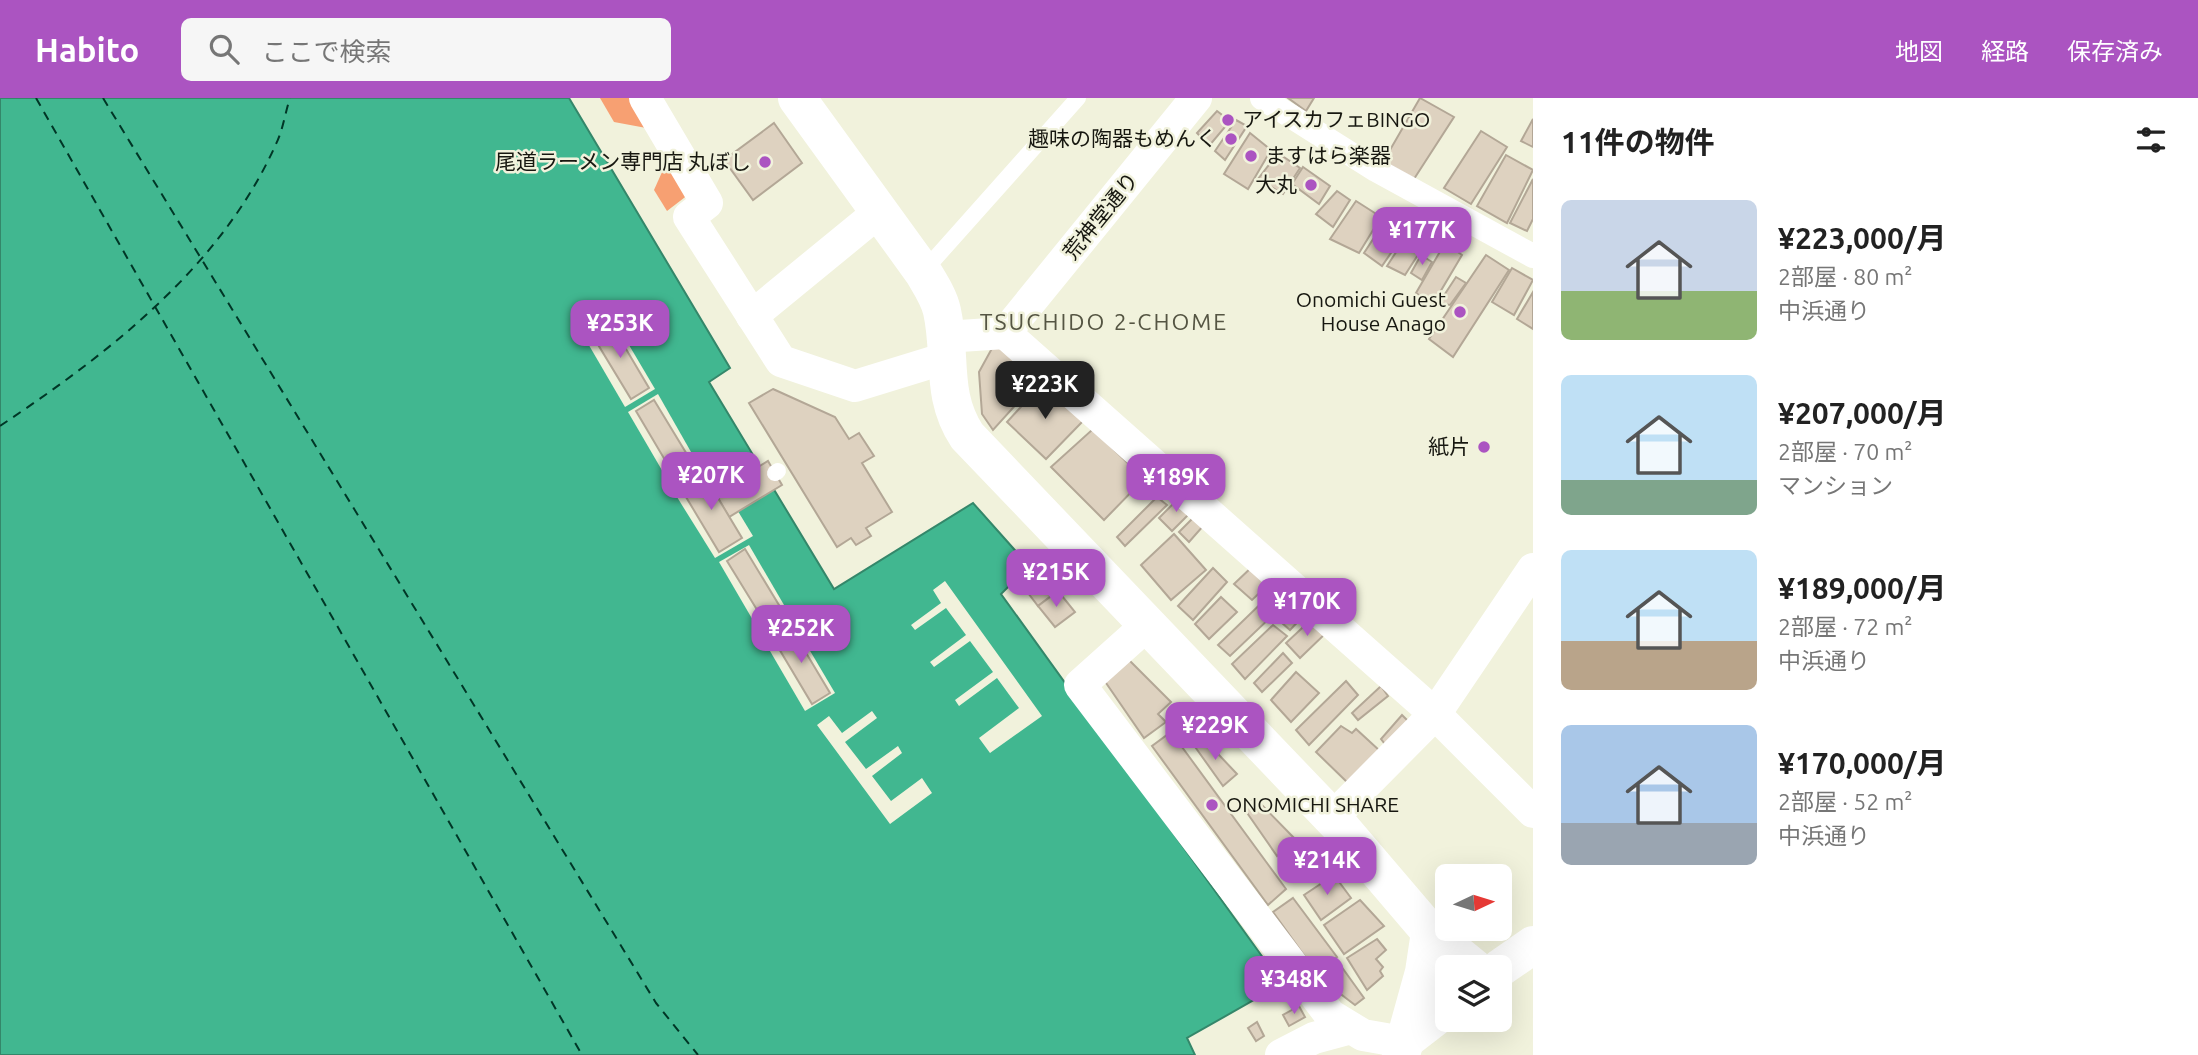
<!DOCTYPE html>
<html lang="ja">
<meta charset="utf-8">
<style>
:root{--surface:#fff;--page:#f6f6f6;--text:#222;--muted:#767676;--accent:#ab54c1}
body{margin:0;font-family:Ubuntu,"Noto Sans JP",sans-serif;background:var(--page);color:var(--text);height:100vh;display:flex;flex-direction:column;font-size:26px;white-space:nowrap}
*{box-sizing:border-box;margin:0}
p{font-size:23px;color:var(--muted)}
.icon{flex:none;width:38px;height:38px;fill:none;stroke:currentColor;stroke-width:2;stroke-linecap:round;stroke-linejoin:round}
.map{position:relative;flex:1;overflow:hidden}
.sheet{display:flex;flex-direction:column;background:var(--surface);width:665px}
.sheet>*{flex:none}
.needle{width:46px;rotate:86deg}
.tools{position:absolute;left:1435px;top:766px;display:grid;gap:14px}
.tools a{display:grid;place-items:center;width:77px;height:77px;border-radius:10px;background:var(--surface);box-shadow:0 7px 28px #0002;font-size:35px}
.price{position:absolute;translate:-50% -60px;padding:0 16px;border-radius:14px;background:var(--accent);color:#fff;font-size:23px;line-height:46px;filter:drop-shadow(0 2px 4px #0008)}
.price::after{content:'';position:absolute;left:50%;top:42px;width:21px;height:16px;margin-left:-10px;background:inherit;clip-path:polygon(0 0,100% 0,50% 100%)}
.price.on{background:#222;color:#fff}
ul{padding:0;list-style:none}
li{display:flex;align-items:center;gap:21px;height:175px;padding:0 28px}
li span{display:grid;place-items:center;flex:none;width:196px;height:140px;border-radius:10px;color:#555}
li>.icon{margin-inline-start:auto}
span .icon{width:84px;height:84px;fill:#fffc;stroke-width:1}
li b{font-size:30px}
h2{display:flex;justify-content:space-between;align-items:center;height:84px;padding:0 28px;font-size:30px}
header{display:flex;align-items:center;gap:42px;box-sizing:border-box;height:98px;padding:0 35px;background:var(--accent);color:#fff}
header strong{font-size:33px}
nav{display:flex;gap:38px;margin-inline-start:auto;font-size:24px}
.search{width:490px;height:63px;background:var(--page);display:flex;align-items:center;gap:18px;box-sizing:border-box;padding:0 24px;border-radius:10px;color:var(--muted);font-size:26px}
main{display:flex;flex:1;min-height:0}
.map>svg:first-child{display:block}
.forest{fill:#f7a072}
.water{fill:#41b790;stroke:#34876a;stroke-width:2}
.pier{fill:#f1f2dc}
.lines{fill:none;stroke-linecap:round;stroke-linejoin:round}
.ferry{stroke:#003626;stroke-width:2;stroke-dasharray:9 7;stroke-linecap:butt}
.building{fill:#ded2c0;stroke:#b3a796;stroke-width:2}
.service{stroke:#fff;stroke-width:16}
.pedestrian{stroke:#fff;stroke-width:24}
.minor{stroke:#fff;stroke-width:32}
.tertiary{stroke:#fff;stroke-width:38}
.poi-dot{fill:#ab54c1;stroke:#f1f2dc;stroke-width:2.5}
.labels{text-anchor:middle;stroke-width:5;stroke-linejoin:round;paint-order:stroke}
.poi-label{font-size:21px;fill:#171710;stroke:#f1f2dc;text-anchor:end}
.street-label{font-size:21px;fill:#171710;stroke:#f1f2dc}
.neighbourhood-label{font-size:23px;letter-spacing:2px;fill:#555543;stroke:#f1f2dc}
</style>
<header>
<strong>Habito</strong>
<div class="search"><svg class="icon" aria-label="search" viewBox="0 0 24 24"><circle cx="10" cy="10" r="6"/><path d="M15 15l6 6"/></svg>ここで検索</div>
<nav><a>地図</a><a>経路</a><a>保存済み</a></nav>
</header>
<main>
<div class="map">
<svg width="1533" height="957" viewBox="0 0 1533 957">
<rect width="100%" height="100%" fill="#f1f2dc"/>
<g class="forest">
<path d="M600,0h37l20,32 -43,-8z"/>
<path d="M671,54l22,39 -26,20 -13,-21z"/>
</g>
<path class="water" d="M0,0h569l161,270 -21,14 125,207 139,-86 56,63 -28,28 281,390 -95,54 8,17h-1195z"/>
<g class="pier">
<path d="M613,220l42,71 -30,18 -42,-72z"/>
<path d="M658,296l41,72 -29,18 -42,-72z"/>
<path d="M710,367l43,71 -38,22 -43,-69z"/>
<path d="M749,447l42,72 -30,17 -42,-72z"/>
<path d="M945,483l97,135 -52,37 -11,-15 40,-30 -22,-30 -38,28 -4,-6 38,-28 -23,-31 -36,26 -4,-5 36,-27 -20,-27 -31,22 -4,-5 30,-22 -8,-13z"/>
<path d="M793,524l42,71 -30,18 -42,-72z"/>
<path d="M872,613l5,7 -32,24 21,27 32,-23 4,7 -30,23 19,25 31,-23 10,15 -42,31 -73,-99 12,-9 13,17z"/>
</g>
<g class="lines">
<g class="ferry">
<path d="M36,0l546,957"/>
<path d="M103,0l553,905 42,52"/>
<path d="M0,328c109,-73 221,-159 276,-282 7,-14 9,-31 14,-46"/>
</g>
</g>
<g class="building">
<path d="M1288,0h26l-8,13z"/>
<path d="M1420,0l34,19 -40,62 -31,-17z"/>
<path d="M1217,13l13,10 -21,25 -12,-13z"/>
<path d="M1533,21v28l-12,-6z"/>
<path d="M1236,22l11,6 -22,34 -10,-9z"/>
<path d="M774,25l28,40 -49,37 -29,-40z"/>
<path d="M1481,33l26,16 -36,57 -27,-16z"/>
<path d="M1250,35l21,17 -23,39 -24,-15z"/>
<path d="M1278,55l22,15 -17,26 -25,-15z"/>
<path d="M1506,57l27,15 -26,53 -30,-17z"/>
<path d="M1303,69l27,19 -11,18 -27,-20z"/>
<path d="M1533,81v40l-6,12 -17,-8z"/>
<path d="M1337,93l13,9 -17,27 -17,-13z"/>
<path d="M1356,103l25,16 -22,36 -29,-14z"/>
<path d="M1385,123l19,13 -22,32 -18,-13z"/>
<path d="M1406,139l17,10 -18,28 -18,-9z"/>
<path d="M1445,145l17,12 -29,49 -17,-11z"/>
<path d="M1421,157l11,7 -10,18 -11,-7z"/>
<path d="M1486,157l23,15 -56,87 -24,-18z"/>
<path d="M1512,170l21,12 -19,35 -22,-13z"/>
<path d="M1456,179l10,6 -16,22 -11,-2z"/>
<path d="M1533,194v37l-16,-10z"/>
<path d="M610,224l39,66 -18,11 -40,-66z"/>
<path d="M996,243l44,37 -47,52 -11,-16 -3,-42z"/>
<path d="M1043,285l40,38 -37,38 -39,-37z"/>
<path d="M773,291l62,28 14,22 10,-6 15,23 -12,7 30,49 -26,16 5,8 -15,9 -5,-7 -14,9 -88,-144z"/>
<path d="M654,302l40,66 -19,11 -39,-66z"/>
<path d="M1093,331l51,50 -40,41 -53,-53z"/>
<path d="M768,363l14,24 -53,32 -14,-24z"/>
<path d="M703,375l39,65 -23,14 -39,-65z"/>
<path d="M1157,399l10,8 -42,41 -8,-9z"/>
<path d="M1180,399l13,13 -21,21 -13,-13z"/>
<path d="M1195,418l9,9 -15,17 -10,-10z"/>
<path d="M1174,436l32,36 -35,30 -30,-35z"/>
<path d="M745,451l40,66 -18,11 -40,-65z"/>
<path d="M1254,467l16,18 -18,17 -18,-16z"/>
<path d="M1213,470l14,14 -34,38 -15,-14z"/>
<path d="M1045,476l13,17 -20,15 -13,-17z"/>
<path d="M1278,489l28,26 -16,17 -17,-15 -43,41 -12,-11z"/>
<path d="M1058,493l17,21 -20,15 -17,-21z"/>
<path d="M1221,499l16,15 -28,27 -14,-15z"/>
<path d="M1314,519l13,15 -27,26 -14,-15z"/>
<path d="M1273,527l14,11 -42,43 -13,-15z"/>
<path d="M790,528l40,67 -18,11 -40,-67z"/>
<path d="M1283,555l9,10 -30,29 -8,-9z"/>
<path d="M1128,561l43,43 -13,12 8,8 -22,16 -40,-58z"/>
<path d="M1296,574l23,21 -28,29 -20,-22z"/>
<path d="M1346,583l12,14 -49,50 -13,-15z"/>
<path d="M1381,588l7,10 -30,24 -6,-7z"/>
<path d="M1177,610l23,22 -12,10 -18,-25z"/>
<path d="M1402,617l9,9 -23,24 -7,-9z"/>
<path d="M1341,628l11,7 4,-4 24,22 -31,33 -33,-32z"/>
<path d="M1171,634l115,157 -18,16 -116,-159z"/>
<path d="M1202,639l35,37 -14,12 -30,-42z"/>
<path d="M1255,700l42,43 -20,15 -34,-49z"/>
<path d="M1334,777l17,23 -30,22 -17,-25z"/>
<path d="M1293,800l44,59 -21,15 -43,-60z"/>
<path d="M1360,802l24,26 -40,28 -20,-29z"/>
<path d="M1377,841l9,11 -10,9 7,8 -3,4 3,5 -16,14 -20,-32z"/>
<path d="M1341,868l23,32 -9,7 -34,-26z"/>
<path d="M1299,908l6,11 -16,9 -6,-11z"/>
<path d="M1257,924l7,14 -8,5 -8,-13z"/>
</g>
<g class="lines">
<g class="service">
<path d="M923,174l155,-174"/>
<path d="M775,375l3,-2"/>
</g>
<path class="pedestrian" d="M1262,0l114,72 157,86"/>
<g class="minor">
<path d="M645,0l62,105 -18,14 92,144 74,25 91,-28"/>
<path d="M752,218l128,-105"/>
<path d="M1005,235l430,381 98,98"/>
<path d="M1005,235l191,-235"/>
<path d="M945,239l60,-4"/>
<path d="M1147,527l-67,60 250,330 33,20 40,7"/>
<path d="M1332,720l103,-104 98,-145"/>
<path d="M1281,957l33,-17 37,-10"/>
</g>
<g class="tertiary">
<path d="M797,0l126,174c7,12 16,25 19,39 10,45 -2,84 25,125l370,387 93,109 -6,40 -23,83"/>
<path d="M1430,834l44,36"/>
<path d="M1500,870l33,-23"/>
<path d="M1403,944l44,-34"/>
</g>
</g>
<g class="poi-dot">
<circle cx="1228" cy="22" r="7"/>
<circle cx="1231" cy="41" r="7"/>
<circle cx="1251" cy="58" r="7"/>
<circle cx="765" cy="64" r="7"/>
<circle cx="1311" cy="87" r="7"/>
<circle cx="1460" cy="214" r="7"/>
<circle cx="1484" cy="349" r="7"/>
<circle cx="1212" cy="707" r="7"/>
</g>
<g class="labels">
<g class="poi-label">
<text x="1242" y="29" text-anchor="start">アイスカフェBINGO</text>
<text x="1217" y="48">趣味の陶器もめんく</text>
<text x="1265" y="65" text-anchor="start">ますはら楽器</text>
<text x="751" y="71">尾道ラーメン専門店 丸ぼし</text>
<text x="1297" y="94">大丸</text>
<text x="1446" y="209">Onomichi Guest<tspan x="1446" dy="24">House Anago</tspan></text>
<text x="1470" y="356">紙片</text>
<text x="1226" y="714" text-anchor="start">ONOMICHI SHARE</text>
</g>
<g class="street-label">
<text transform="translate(1101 118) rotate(-51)" y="7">荒神堂通り</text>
</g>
<g class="neighbourhood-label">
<text x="1104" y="232">TSUCHIDO 2-CHOME</text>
</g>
</g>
</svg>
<div class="tools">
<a><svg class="needle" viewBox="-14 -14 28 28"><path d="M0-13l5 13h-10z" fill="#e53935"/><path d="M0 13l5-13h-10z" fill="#767676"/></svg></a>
<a><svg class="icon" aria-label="layers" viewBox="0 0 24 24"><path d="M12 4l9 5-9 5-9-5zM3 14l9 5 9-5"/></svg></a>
</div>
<b class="price" style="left:1422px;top:169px">¥177K</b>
<b class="price" style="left:620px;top:262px">¥253K</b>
<b class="price on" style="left:1045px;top:323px">¥223K</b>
<b class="price" style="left:711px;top:414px">¥207K</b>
<b class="price" style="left:1176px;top:416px">¥189K</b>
<b class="price" style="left:1056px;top:511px">¥215K</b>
<b class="price" style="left:1307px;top:540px">¥170K</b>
<b class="price" style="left:801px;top:567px">¥252K</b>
<b class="price" style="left:1215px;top:664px">¥229K</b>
<b class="price" style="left:1327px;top:799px">¥214K</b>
<b class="price" style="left:1294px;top:918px">¥348K</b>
</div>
<section class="sheet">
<h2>11件の物件<svg class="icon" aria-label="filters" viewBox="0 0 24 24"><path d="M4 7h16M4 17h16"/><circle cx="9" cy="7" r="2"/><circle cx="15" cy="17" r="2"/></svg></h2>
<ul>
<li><span style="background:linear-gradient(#c9d6e8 65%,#8fb573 0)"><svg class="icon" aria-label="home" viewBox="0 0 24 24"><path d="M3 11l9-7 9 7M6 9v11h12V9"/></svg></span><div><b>¥223,000/月</b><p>2部屋 · 80 m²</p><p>中浜通り</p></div></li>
<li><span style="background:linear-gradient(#bfe0f5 75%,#7fa58c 0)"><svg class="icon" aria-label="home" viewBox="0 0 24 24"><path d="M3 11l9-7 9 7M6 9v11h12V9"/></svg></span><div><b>¥207,000/月</b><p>2部屋 · 70 m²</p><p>マンション</p></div></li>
<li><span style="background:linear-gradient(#bfe0f5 65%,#b9a48a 0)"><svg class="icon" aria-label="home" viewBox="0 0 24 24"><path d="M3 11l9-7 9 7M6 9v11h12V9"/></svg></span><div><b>¥189,000/月</b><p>2部屋 · 72 m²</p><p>中浜通り</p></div></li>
<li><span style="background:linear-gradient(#a9c7e8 70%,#9aa5b1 0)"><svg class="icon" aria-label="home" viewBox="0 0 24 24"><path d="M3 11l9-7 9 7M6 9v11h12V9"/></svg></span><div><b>¥170,000/月</b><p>2部屋 · 52 m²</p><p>中浜通り</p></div></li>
</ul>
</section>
</main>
